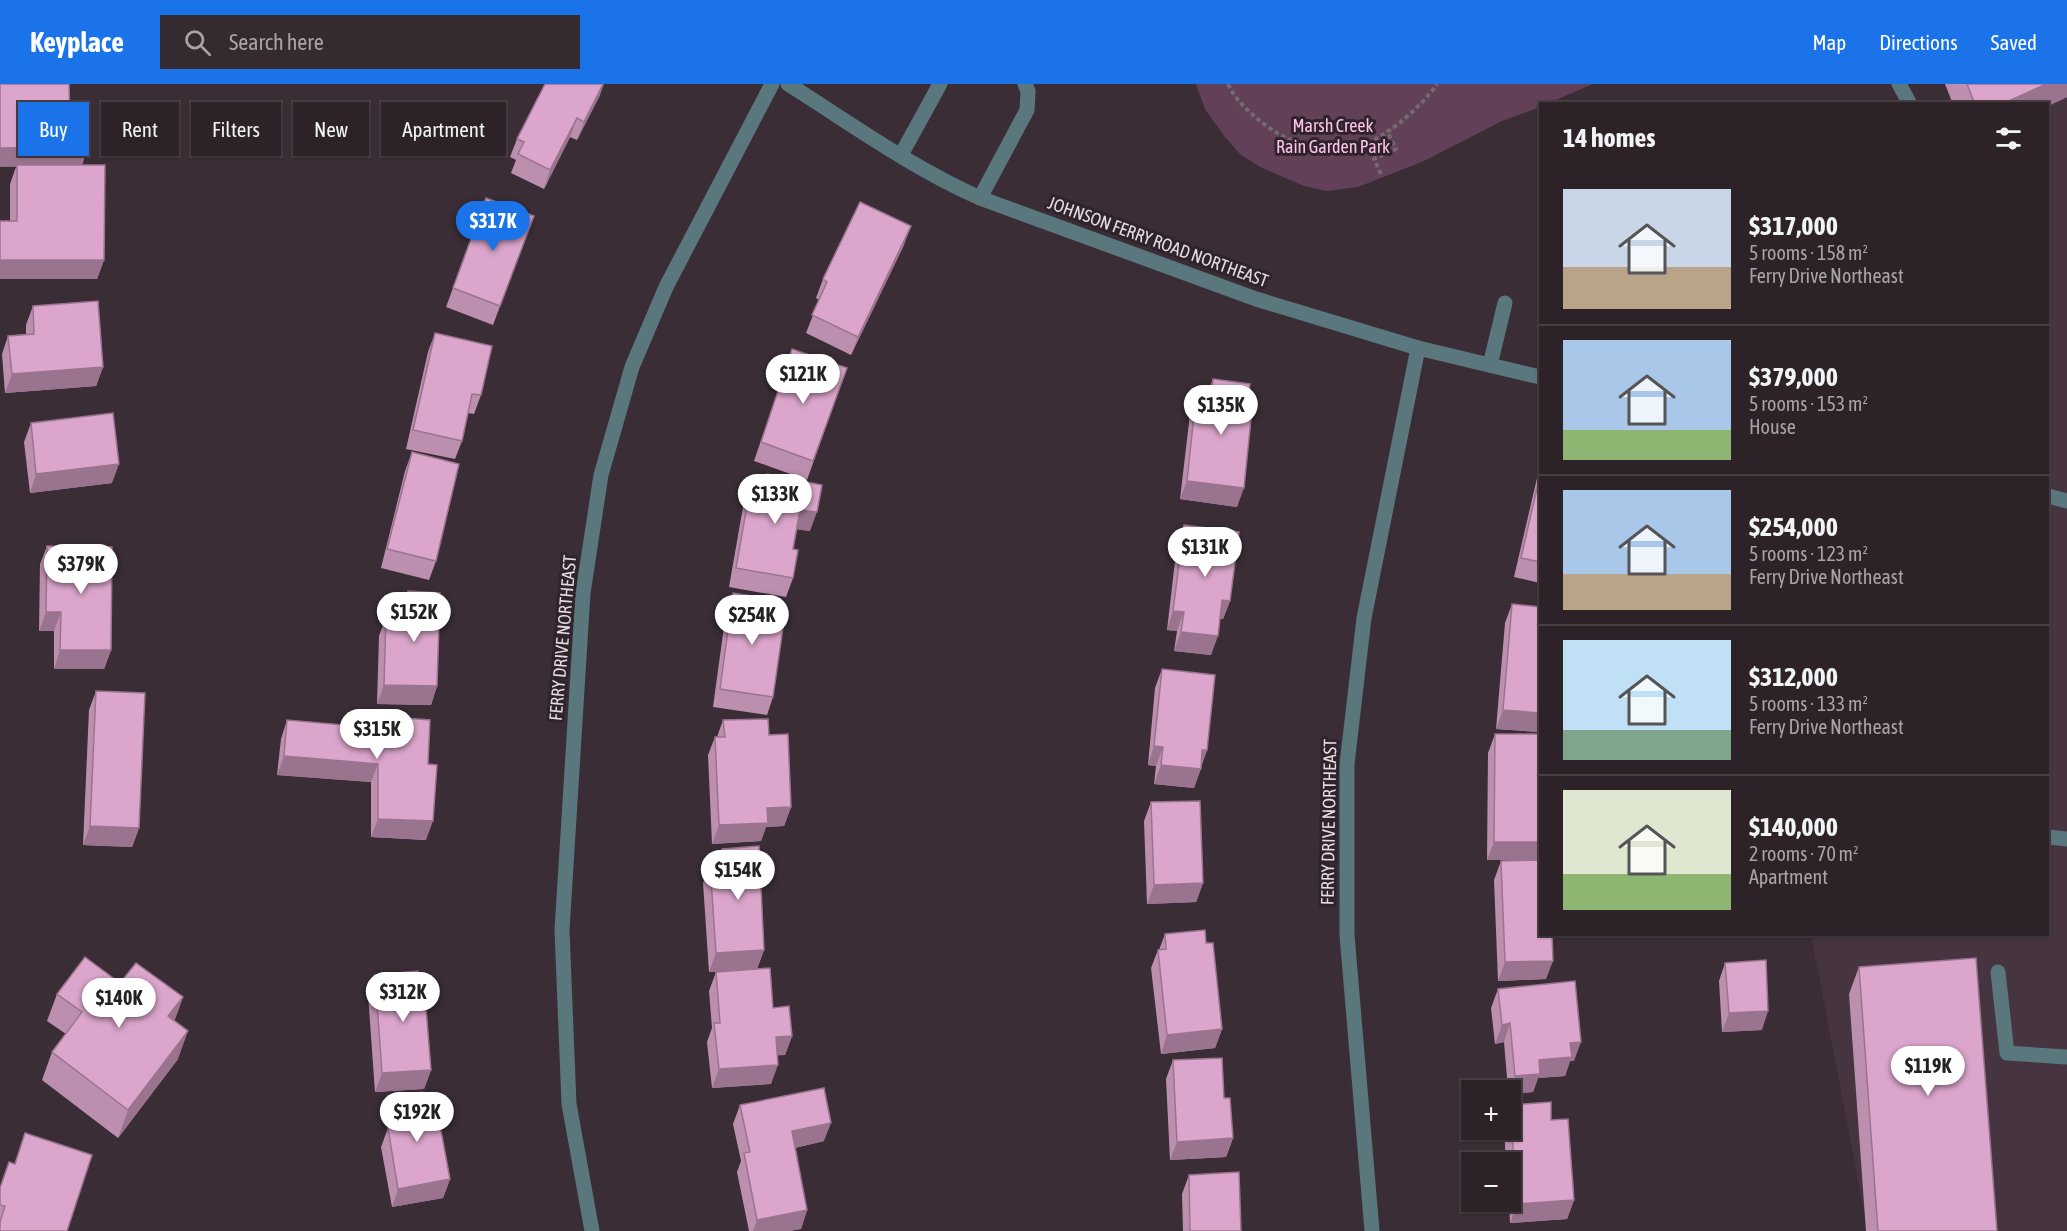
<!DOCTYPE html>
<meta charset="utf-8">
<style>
:root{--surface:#2c2228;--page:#342a30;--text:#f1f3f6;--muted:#a6a4a8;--line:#483f45;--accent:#1a73e8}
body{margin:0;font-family:"Asap Condensed",sans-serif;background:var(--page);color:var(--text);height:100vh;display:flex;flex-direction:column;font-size:22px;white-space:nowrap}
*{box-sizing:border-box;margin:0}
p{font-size:20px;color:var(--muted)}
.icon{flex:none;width:33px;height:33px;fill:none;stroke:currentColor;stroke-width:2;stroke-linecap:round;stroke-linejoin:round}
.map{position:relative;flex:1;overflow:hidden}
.drawer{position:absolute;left:1539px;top:18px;width:510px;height:834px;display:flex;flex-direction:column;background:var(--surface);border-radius:0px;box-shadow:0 2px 4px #0004,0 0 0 2px var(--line)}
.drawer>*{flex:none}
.banner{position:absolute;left:18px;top:18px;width:570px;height:54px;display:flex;gap:12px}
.buttons{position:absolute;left:1461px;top:996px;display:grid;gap:12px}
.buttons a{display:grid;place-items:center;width:60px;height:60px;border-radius:0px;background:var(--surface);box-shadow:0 2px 4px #0004,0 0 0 2px var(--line);font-size:30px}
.price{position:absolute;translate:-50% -51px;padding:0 14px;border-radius:21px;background:#fff;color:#222;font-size:20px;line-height:39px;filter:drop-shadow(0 2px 3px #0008)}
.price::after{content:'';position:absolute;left:50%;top:36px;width:18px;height:14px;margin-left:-9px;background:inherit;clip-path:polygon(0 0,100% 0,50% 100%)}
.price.selected{background:var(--accent);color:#fff}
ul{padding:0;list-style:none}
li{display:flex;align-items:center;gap:18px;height:150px;padding:0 24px}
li+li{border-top:2px solid var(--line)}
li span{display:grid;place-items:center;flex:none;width:168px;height:120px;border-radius:0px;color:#555}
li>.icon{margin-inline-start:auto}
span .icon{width:72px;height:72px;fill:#fffc;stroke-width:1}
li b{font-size:26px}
h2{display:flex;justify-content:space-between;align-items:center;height:72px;padding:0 24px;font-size:26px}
.tag{padding:0 21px;border-radius:0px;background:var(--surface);box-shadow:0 2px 4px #0004,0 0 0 2px var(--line);font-size:21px;line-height:54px}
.tag.selected{background:var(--accent);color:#fff}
header{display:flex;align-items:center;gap:36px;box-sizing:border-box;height:84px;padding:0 30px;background:var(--accent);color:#fff}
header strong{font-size:28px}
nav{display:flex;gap:33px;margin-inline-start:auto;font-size:21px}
.search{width:420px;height:54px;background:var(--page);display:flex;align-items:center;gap:15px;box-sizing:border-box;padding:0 21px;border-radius:0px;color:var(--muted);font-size:22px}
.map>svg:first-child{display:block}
.built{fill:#463441}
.green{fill:#624058}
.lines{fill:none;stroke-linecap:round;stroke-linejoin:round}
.path{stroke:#756971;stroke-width:4;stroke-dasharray:4.5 3;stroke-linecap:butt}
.minor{stroke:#59777d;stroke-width:15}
.wall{fill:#bd8faf}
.shaded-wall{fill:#9a748f}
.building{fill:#dca6cc;stroke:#9a748f;stroke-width:1.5}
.labels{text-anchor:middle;stroke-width:6;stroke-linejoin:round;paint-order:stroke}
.park-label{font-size:18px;fill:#fec2ec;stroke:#2f232c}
.street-label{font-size:18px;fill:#e5dce2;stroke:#2f232c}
</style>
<header>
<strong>Keyplace</strong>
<div class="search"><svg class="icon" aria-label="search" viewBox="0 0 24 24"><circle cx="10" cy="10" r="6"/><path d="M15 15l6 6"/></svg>Search here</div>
<nav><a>Map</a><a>Directions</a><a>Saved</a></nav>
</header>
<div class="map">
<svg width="2067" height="1147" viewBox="0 0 2067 1147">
<rect width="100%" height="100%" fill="#3a2d36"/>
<path class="built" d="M1953,0h114v1147h-199l-57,-296 237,-1v-830l-101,-1z"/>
<path class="green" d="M1196,0h397l-44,19 -9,1v3l-38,14 -78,40 -66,26 -31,4 -23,-5 -44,-19 -20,-13 -15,-17 -20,-28z"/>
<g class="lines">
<g class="path">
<path d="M1228,0c8,17 22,29 36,40 23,18 57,31 86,25 29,-5 71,-41 87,-65"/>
<path d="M1381,90l-7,-15 22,-10 -9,-18"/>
</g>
<g class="minor">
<path d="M788,0c62,39 124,84 192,114l276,101 162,49 122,29"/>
<path d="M1899,0l11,20"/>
<path d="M901,71l39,-71"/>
<path d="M980,114l47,-88 1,-19 -3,-7"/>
<path d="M1490,281l15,-62"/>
<path d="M2048,412l19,5"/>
<path d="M2048,753l19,2"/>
<path d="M1998,888l9,81 60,4"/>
<path d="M592,1147l-23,-127 -7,-174 21,-337 18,-118 31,-108 34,-80 106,-203"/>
<path d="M1372,1147l-25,-296v-171l17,-146 54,-270"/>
</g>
</g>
<g class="wall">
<path d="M1945,0h122v13l-19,9v-2h-95z"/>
<path d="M600,11l-23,45 -7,-3 -26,52 -33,-16 5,-13 -6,-3 7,-18z"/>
<path d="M70,42l18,21 -6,18 22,95 -7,19 -87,-58v-37l6,-17z"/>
<path d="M486,114l48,18 -41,109 -47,-18z"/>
<path d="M904,161l-53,110 -45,-22 13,-33 -3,-2 7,-19z"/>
<path d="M33,222l70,61 -7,19 -91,7 -3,-39 6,-18 18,-2v-9z"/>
<path d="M435,249l46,62 -7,19 -6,-1 -6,28 -7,18 -49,-10 22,-97z"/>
<path d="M786,283l61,1 -40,112 -53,-19z"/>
<path d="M1213,295l32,39 -8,89 -57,-8 10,-85 6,-18 10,1z"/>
<path d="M31,339l81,60 -82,10 -6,-51z"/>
<path d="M412,368l24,109 -7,19 -48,-12 24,-97z"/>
<path d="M1540,381v118l-26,-6z"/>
<path d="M767,390l43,57 -13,-2 -4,20v29l-7,19 -57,-10 14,-80 7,-18 11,2z"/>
<path d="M1184,441l46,76 -7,18h-3l-9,36 -37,-4 3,-20 -10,-1 10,-86z"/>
<path d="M47,462l64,104 -7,19h-50v-38h-15l1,-67z"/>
<path d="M408,507l29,95 -6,19 -54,-1 2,-68 7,-19 15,1v-8z"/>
<path d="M733,509l42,27 -2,77 -6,18 -54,-8 13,-95z"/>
<path d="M1512,520l28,3v125l-44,-3 9,-106z"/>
<path d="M1162,585l45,81 -13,38 -40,-4 2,-18 -8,-1 7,-77z"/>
<path d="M96,607l43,137 -7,19 -49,-2 6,-135z"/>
<path d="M391,633l37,47 -2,76 -55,-3v-55l-94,-7 4,-36 6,-19 100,9z"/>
<path d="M723,636l46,15 22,72 -7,19 -18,1 -5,14 -49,3 -4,-89 7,-18h2z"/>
<path d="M1495,650l45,126 6,119 -48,2 -4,-101 7,-19 26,-1h-40l1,-107z"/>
<path d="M1151,718l52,81 -7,19 -49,2 -3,-83z"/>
<path d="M722,765l42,101 -7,19 -48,3 -6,-89 7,-19h6z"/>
<path d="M1165,850l41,9 16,86 -7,19 -54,6 -10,-86 7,-18h1z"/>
<path d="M1725,879l37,67 -40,2 -3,-51z"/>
<path d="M1859,883l138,264h-131l-17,-237z"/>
<path d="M716,888l76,64 -7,19h-8l-6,29 -59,4 -5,-46 5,-14 -3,-37z"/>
<path d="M375,891l43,8 13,87 -7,19 -49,3 -7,-98z"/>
<path d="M120,899l63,14 -9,24 4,38 -60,79 -76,-58 10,-28 14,-18 -19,-13 10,-27z"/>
<path d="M1498,905l76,72h-4l-5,15 -27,2 -5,14 -23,2v-4h-2l-4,-48 -9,2 -4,-36z"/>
<path d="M1173,976l51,38 9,40 -7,19 -56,3 -4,-81z"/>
<path d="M393,1013l32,13 25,69 -7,19 -51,9 -11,-60 7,-19 -2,-12z"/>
<path d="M740,1021l84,36 -29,7 12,62 -6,19 -12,2h-40l-12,-59 4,-11 -8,-37z"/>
<path d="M1510,1021l41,15 23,80 -7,19 -57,4 -1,-21h1v-40h-4l-2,-32h6z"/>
<path d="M25,1049l-25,98v-45l15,-23z"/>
<path d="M1189,1091l52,56h-58l-1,-37z"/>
</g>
<g class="shaded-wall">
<path d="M603,0h1l-4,11 -23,45 7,-18z"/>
<path d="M2046,0h21v13l-19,9v-2h-46z"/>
<path d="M577,34l-7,19 -26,52 6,-19z"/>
<path d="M88,63l-7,19 -81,1v-19z"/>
<path d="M911,142l-7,19 -53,110 7,-18z"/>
<path d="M0,176h104l-7,19h-97z"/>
<path d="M103,283l-7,19 -91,7 7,-19z"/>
<path d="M119,380l-7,19 -82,10 6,-19z"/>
<path d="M1187,397l57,7 -7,19 -57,-8z"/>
<path d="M800,426l17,2 -7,19 -17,-2z"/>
<path d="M1222,516l8,1 -7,18 -8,-1z"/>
<path d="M1173,527l11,1 -7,19 -10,-1z"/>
<path d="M46,528h15l-7,19h-15z"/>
<path d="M1181,548l37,4 -7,19 -37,-4z"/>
<path d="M60,566h51l-7,19h-50z"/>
<path d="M384,601l53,1 -6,19 -54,-1z"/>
<path d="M1503,626l37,3v19l-44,-3z"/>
<path d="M1154,662l9,1 -7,19 -8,-1z"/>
<path d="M1202,666h5l-7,18z"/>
<path d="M284,672l94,8 -7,18 -94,-7z"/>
<path d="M1161,681l40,4 -7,19 -40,-4z"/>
<path d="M791,723l-7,19 -18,1 -5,14 -49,3 7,-19 48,-17z"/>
<path d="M378,735l55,2 -7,19 -55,-3z"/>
<path d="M90,742l49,2 -7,19 -49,-2z"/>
<path d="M1494,758h46v18h-53z"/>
<path d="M1203,799l-7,19 -49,2 7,-19z"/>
<path d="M764,866l-7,19 -48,3 7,-19z"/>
<path d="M1553,877l-7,18 -48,2 7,-19z"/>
<path d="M183,913l-10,28 -5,-9z"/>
<path d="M1768,927l-6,19 -40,2 7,-19z"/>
<path d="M1510,939l-6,19 -9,2 7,-19z"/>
<path d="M1222,945l-7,19 -54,6 6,-19z"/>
<path d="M188,947l-10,28 -60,79 10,-28z"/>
<path d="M792,952l-7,19 -16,1 7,-19z"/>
<path d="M1581,958l-7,19h-4l-5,15 -27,2 -5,14 -23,2v-4h-1l6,-14 24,-16 31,-17z"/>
<path d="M778,981l-7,19 -59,4 7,-19z"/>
<path d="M431,986l-7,19 -49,3 7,-19z"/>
<path d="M831,1039l-7,18 -39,9 7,-19z"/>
<path d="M1233,1054l-7,19 -56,3 7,-18z"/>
<path d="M450,1095l-7,19 -51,9 6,-18z"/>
<path d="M1574,1116l-7,19 -57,4 7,-19z"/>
<path d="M807,1126l-6,19 -12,2h-36l4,-11z"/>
</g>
<g class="building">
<path d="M0,0h69l1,42 18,1v20l-88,1z"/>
<path d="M545,0h58l-19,38 -7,-4 -27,52 -32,-16 6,-12 -7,-3z"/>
<path d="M1967,0h79l-44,20h-27z"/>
<path d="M17,81h88l-1,95h-104v-39h17z"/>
<path d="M486,114l48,18 -34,90 -47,-18z"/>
<path d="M860,118l51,24 -53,111 -46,-22 15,-33 -4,-3z"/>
<path d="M98,217l5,66 -91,7 -4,-38 26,-2 -1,-28z"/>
<path d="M435,249l57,13 -11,49 -9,-1 -10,47 -49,-11z"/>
<path d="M792,265l55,19 -34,93 -52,-19z"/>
<path d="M1213,295l37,5 -5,34 6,1 -7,69 -57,-7 9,-85 15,2z"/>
<path d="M113,329l6,51 -83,10 -5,-51z"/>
<path d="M412,368l47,12 -23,97 -49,-12z"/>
<path d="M767,390l55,11 -5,27 -17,-2 -7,39 5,1 -5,28 -57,-10 14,-79 14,2z"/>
<path d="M1540,391v87l-19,-4z"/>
<path d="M1184,441l55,7 -9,69 -8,-1 -4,36 -37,-4 3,-20 -11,-1z"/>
<path d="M47,462l65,1 -1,103h-51l1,-38h-15z"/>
<path d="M408,507l32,2 -3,93 -53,-1 2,-68 21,1z"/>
<path d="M733,509l44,7 -2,20 9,1 -11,76 -53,-8z"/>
<path d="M1512,520l28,3v106l-37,-3z"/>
<path d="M1162,585l53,6 -8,75h-5l-1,19 -40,-4 2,-18 -9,-1z"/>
<path d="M96,607l49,2 -6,135 -49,-2z"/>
<path d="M391,633l39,3 -2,44 9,1 -4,56 -55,-2v-55l-94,-8 3,-36 102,9z"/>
<path d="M768,635l1,16 19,-1 3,73 -24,1 1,15 -49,2 -4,-88h10l-2,-17z"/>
<path d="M1495,650h45v108h-46z"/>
<path d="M1200,717l3,82 -49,2 -3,-83z"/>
<path d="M759,762l5,104 -48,3 -6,-89 13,-1 -1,-14z"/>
<path d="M1540,776v74h12l1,27 -48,1 -4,-101z"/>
<path d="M1205,846l1,13h7l9,86 -55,6 -9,-85 8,-1 -1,-15z"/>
<path d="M85,873l35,26 16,-20 47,34 -15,19 20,15 -60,79 -76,-58 30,-40 -25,-18z"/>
<path d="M1976,874l21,273h-119l-19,-264z"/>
<path d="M1766,876l2,51 -39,2 -4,-50z"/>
<path d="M770,884l3,40 16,-2 3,30 -16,1 2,28 -59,4 -5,-46h6l-4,-51z"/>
<path d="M418,887v12h6l7,87 -49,3 -7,-98z"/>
<path d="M1575,897l6,61 -11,1 2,14 -33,3 1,14 -25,2 -5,-53 -8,2 -4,-36z"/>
<path d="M1222,974l2,40h6l3,40 -56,4 -4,-82z"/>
<path d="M824,1004l7,35 -39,8 15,79 -50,10 -13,-67 6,-1 -10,-47z"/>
<path d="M422,1008l3,18 12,-1 13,70 -52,10 -10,-61 10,-2 -5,-29z"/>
<path d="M1551,1018v18l17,-1 6,81 -57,4 -7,-99z"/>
<path d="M25,1049l67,22 -25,76h-67v-9l5,-16 -5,-1v-17l9,-26 6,2z"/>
<path d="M1239,1088l2,59h-51l-1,-56z"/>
</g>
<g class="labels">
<g class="park-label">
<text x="1333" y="48">Marsh Creek<tspan x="1333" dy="21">Rain Garden Park</tspan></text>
</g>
<g class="street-label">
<text transform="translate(1158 158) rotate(20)" y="6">JOHNSON FERRY ROAD NORTHEAST</text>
<text transform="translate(563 554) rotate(-85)" y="6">FERRY DRIVE NORTHEAST</text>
<text transform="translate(1329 738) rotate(-89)" y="6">FERRY DRIVE NORTHEAST</text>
</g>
</g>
</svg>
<div class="buttons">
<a>+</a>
<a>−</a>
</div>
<b class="price selected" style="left:493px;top:168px">$317K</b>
<b class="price" style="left:803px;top:321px">$121K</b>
<b class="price" style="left:1221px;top:352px">$135K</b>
<b class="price" style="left:775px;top:441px">$133K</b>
<b class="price" style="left:1205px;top:494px">$131K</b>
<b class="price" style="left:81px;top:511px">$379K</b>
<b class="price" style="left:414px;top:559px">$152K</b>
<b class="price" style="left:752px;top:562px">$254K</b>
<b class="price" style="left:377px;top:676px">$315K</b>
<b class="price" style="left:738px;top:817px">$154K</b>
<b class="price" style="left:403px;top:939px">$312K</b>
<b class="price" style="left:119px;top:945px">$140K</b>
<b class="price" style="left:1928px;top:1013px">$119K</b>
<b class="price" style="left:417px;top:1059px">$192K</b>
<div class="banner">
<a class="tag selected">Buy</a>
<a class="tag">Rent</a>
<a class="tag">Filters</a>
<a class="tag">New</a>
<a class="tag">Apartment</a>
</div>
<section class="drawer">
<h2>14 homes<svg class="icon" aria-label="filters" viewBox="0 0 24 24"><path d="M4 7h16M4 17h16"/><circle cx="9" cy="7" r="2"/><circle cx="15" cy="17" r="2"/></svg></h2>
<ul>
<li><span style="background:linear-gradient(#c9d6e8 65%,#b9a48a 0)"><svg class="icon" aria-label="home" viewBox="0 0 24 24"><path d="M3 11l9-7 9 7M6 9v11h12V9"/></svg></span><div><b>$317,000</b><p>5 rooms · 158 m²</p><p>Ferry Drive Northeast</p></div></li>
<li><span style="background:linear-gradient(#a9c7e8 75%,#8fb573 0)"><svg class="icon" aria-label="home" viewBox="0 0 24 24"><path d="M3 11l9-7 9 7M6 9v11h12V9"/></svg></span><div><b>$379,000</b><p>5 rooms · 153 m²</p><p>House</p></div></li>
<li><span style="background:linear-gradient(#a9c7e8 70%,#b9a48a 0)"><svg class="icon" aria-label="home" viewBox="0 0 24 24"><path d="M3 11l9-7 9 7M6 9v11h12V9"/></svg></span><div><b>$254,000</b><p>5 rooms · 123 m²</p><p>Ferry Drive Northeast</p></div></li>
<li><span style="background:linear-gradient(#bfe0f5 75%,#7fa58c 0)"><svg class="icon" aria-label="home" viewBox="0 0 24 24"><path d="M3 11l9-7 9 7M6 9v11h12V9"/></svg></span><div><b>$312,000</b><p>5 rooms · 133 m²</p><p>Ferry Drive Northeast</p></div></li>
<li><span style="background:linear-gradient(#dfe7d0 70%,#8fb573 0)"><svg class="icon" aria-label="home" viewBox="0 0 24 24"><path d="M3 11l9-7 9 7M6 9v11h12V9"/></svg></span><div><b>$140,000</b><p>2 rooms · 70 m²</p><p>Apartment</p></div></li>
</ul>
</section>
</div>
